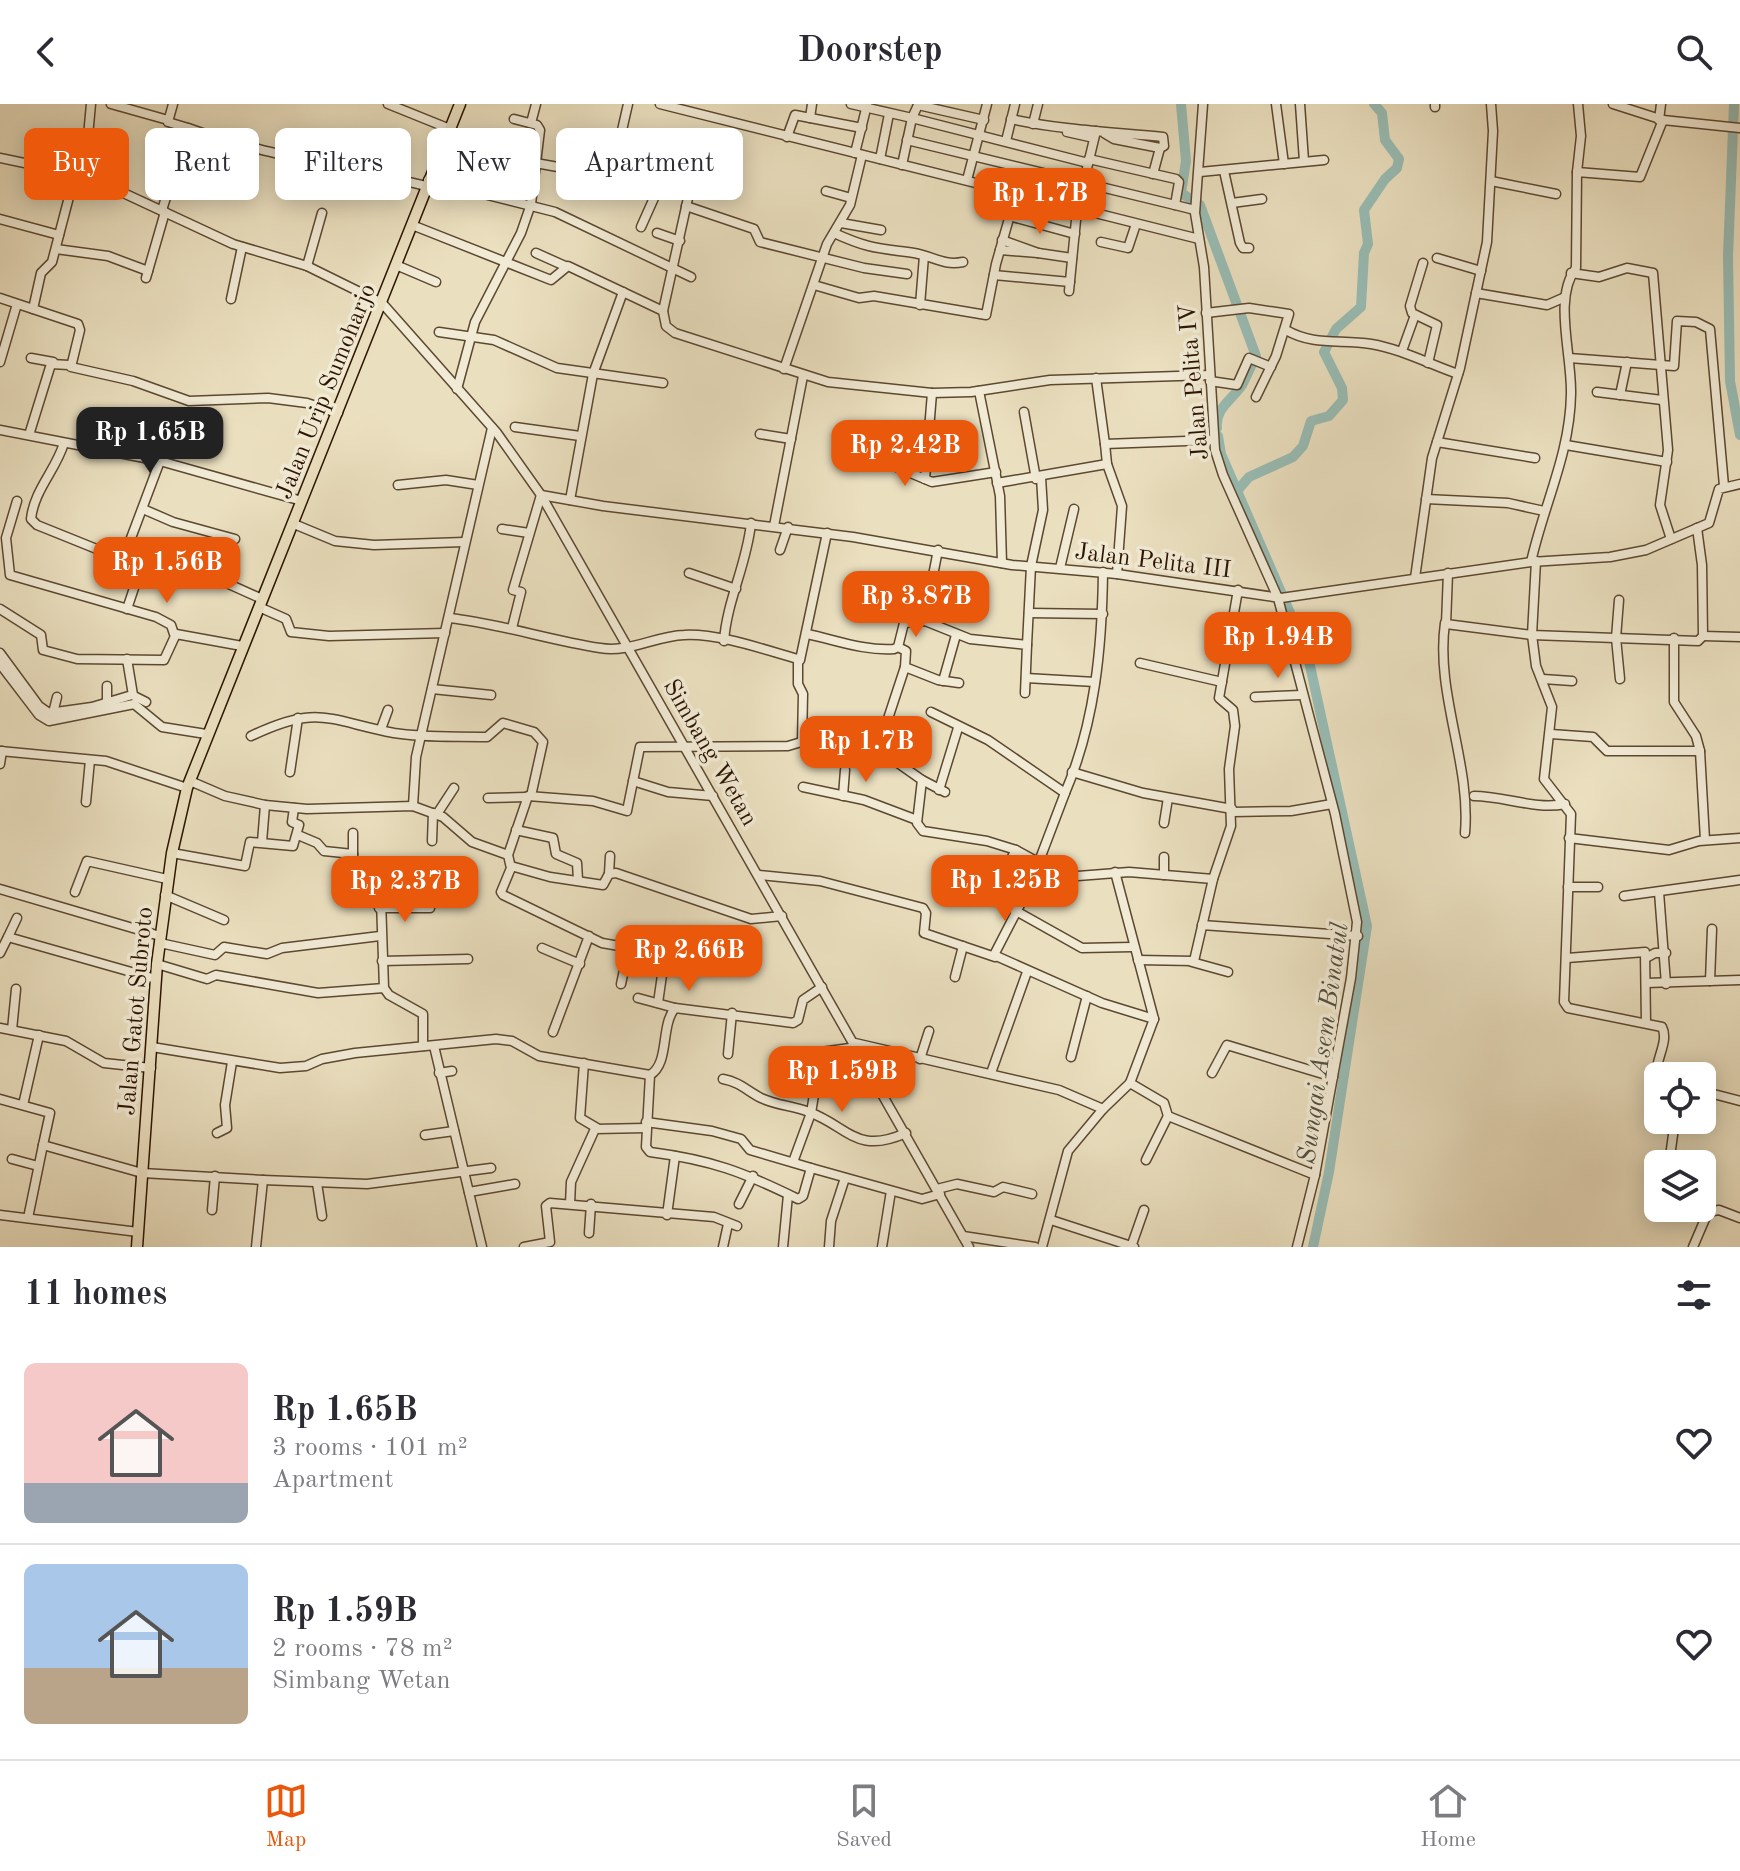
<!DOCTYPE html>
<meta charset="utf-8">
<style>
:root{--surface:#fff;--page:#f2f2f3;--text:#2b2b33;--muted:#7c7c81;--line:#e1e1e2;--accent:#ea580c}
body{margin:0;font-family:"Old Standard TT",serif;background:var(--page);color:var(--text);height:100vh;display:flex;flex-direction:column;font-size:30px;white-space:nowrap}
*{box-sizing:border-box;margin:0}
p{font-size:26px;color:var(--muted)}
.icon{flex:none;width:44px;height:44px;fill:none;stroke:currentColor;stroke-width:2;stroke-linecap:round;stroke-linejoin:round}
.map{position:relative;height:1143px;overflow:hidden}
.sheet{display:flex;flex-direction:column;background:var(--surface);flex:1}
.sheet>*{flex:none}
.top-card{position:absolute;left:24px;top:24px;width:800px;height:72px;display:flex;gap:16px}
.fabs{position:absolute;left:1644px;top:958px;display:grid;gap:16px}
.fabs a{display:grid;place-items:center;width:72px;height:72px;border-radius:12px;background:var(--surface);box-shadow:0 4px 20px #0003;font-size:40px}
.price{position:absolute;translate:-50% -68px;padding:0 18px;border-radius:16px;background:var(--accent);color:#fff;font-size:26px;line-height:52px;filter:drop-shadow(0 2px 4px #0008)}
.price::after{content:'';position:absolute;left:50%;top:48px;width:24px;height:18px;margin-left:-12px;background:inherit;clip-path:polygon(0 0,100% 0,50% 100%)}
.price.active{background:#222;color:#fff}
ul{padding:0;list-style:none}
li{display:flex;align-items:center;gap:24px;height:200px;padding:0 24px}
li+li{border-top:2px solid var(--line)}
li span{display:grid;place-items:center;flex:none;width:224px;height:160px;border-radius:12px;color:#555}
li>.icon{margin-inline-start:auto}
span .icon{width:96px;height:96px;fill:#fffc;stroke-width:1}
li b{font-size:34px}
h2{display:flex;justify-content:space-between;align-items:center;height:96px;padding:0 24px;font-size:34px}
.pill{padding:0 28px;border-radius:12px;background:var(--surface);box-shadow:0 4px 20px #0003;font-size:28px;line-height:72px}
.pill.active{background:var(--accent);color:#fff}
header{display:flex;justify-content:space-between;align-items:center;height:104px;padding:0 24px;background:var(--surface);font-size:36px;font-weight:700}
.tabs{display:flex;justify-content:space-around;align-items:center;height:112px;border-top:2px solid var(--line);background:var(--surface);font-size:22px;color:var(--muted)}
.tabs a{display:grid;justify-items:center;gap:4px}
.tabs .active{color:var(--accent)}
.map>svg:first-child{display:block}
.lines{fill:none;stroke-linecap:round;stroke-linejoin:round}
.river{stroke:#98bcb4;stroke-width:10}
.minor-casing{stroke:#5c4830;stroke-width:11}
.major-casing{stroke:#2c1500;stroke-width:13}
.minor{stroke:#f1ead5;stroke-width:8}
.major{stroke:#eadfbf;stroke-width:10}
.labels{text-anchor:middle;stroke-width:7;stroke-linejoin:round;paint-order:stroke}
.street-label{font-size:24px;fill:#2c1500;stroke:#f1ead5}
.water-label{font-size:26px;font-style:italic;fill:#524f3f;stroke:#f1ead5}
</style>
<header><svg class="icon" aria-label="back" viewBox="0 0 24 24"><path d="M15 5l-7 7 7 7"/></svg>Doorstep<svg class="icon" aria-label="search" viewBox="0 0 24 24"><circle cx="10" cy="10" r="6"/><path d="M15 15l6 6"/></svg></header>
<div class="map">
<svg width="1740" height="1143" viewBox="0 0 1740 1143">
<rect width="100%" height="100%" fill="#eadfbf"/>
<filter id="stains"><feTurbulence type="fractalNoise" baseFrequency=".0025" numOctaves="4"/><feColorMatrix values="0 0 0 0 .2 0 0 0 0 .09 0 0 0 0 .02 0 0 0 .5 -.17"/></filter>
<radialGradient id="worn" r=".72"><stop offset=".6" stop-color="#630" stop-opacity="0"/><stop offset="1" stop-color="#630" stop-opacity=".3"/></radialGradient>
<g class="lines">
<g class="river">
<path d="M1181,0l5,57 -5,32 19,12 56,151c-5,9 -9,20 -14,29 -10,15 -27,23 -25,43"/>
<path d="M1734,0l-6,152 2,125 10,54"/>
<path d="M1218,332l3,18 86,198 60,274 -38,246 -16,75"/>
<path d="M1237,387l12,-14 44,-20 10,-11 8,-25 18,-5 14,-16 -1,-12 -18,-36 12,-23 25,-22 3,-54 4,-9 -4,-34 21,-31 12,-11 2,-9 -14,-19 -3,-27 -8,-9"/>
</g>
<g class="minor-casing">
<g id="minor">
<path d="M91,0l-3,32 -13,38 -23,88 -11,11 -8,36 45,15 2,6 -9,37 62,14 56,20 79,-3 39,5 31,10"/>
<path d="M111,0l57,16"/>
<path d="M173,0l-5,18 20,6"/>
<path d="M388,0l62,25"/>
<path d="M660,0l539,135"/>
<path d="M851,0l61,14 6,-13 66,15"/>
<path d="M1203,0l-8,109 9,54 11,183 8,25 55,123 57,216 22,108 -6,56 -36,197"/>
<path d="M1276,0l8,60"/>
<path d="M1300,0l4,57"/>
<path d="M1613,0l50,16"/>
<path d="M1435,3v-3"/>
<path d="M810,14l2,-14"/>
<path d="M1011,15c51,11 100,13 152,18l1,9 -4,2 -46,-9 -10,-6"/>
<path d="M1659,16l2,-16"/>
<path d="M531,19l5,-19"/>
<path d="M1033,20l5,-20"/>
<path d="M1067,28l27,6"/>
<path d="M787,33l8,-22 67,13"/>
<path d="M907,36l268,65"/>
<path d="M1006,37l9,-37"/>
<path d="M616,49l76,27 -29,131 3,15 9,7 153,49 104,11 39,-1 79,-12 160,-5"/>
<path d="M855,49l12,-48"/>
<path d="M0,54l72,15 30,10 131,61 74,22 75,37 115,130 44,62 428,752"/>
<path d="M880,55l9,-45"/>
<path d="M1089,55l87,20 3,3 -4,23 20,5"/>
<path d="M519,56l50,9 4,-3 7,-21 37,7 11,-48"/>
<path d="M902,61l10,-47 176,45"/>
<path d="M1224,67l16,72 3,5h6"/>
<path d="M1200,68l124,-12"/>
<path d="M1577,68l4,-36 -3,-32"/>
<path d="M1153,70l7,-26"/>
<path d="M428,76l127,32 136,65"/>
<path d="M967,76l20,-76"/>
<path d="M1491,77l65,13"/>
<path d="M826,87l25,7"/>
<path d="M1232,99l30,-4"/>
<path d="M686,102l68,23 6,13 104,26 43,6"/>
<path d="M162,106l26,-82c77,28 159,38 238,58"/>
<path d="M1009,112l66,18"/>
<path d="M0,115l59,16"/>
<path d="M841,119l40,7"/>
<path d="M412,121l139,55 17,-14 95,45"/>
<path d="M641,123l25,-56"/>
<path d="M657,129l23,8"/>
<path d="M834,129c35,16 44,15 80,20 19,3 29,13 49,9"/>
<path d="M1002,136l36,13 34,5"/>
<path d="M1101,138l27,6 8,-24"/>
<path d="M56,145l52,7 40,15"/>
<path d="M1000,146l38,3"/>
<path d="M536,149l29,13"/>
<path d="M1437,154l44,13"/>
<path d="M1423,159l-13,43 2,7 25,12 -9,38"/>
<path d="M396,161l40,17"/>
<path d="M307,162l15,-53"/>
<path d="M1571,169l28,4 28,-9 26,5 15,177 -8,55 11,34"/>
<path d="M994,171l76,7"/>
<path d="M146,174l19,-66"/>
<path d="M814,181l45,13 15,-2 112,19 10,-51 20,-70"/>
<path d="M1069,187l8,-81 19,-79"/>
<path d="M1476,189l71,12 16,-7"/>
<path d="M0,194l33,11"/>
<path d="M231,195l11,-52"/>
<path d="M920,201l4,-49"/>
<path d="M1206,209l43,-5 40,6 -13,42 -20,41"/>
<path d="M1286,226c27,16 55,9 85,14 30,5 58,20 87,30"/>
<path d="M439,228l55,8 63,28 106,15"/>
<path d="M1402,247l13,-36"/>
<path d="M31,254l22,4"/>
<path d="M1569,254l105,8 3,-45 19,1 14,7 14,157"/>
<path d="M0,258l17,-58"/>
<path d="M784,265l43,-125 23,-39 12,-50"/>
<path d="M1096,274l9,66 108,-4"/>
<path d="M1210,277l27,4 12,-27 22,9"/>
<path d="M457,285l18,-67 46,-89 10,-29 9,-74 -3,-5 -23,-6"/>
<path d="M979,287l21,105 2,67"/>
<path d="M1597,288l65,8"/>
<path d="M1620,291l7,-33"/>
<path d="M1024,308l12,67"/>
<path d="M515,323l65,9"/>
<path d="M0,326l160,31 142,40"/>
<path d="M760,330l31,5"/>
<path d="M29,331l22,-71 18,1"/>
<path d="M1437,338l98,16"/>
<path d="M64,339c-8,27 -30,47 -33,76l6,6 82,33 6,-4 35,-93"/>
<path d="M1105,340l2,20 15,42 -5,68"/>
<path d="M1566,341l101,17"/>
<path d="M882,357l50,21 64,-10"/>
<path d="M925,375l7,-86"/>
<path d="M997,379l110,-19"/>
<path d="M398,381l48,-5 32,5"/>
<path d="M1426,395l82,4 36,8"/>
<path d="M570,396l23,-126 30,-82"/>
<path d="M17,397l-11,37 4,37 146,42 15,8 3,9"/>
<path d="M143,405l30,13 62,17"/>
<path d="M294,420l41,17 39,4 90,-3"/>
<path d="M774,422l29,-150"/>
<path d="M502,425l27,4"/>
<path d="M780,446l8,-23"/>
<path d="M1536,457l-4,74 4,31 16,41 -8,72 27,35 -7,188 4,6 94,19c8,16 -10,36 -4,52"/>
<path d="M1531,458c13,-58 39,-108 40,-168 1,-40 -18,-96 5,-126l1,-96 63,5 23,-57 77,8"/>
<path d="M182,459l80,36"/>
<path d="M1060,464l14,-59"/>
<path d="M689,469l47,16"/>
<path d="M1448,469l-2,51 86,11 166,6 5,-5 -1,-71 -5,-37"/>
<path d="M1415,474l17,-120 28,-90 27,-126 6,-111 -2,-27"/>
<path d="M1619,496l-3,38 4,41"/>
<path d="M259,503l27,12 5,13 38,4 116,-3"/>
<path d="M0,505l41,26 2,15 34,9 87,1 12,-26 66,12"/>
<path d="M127,505l12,-36 -10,-6"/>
<path d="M1029,509l74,1"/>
<path d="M450,514c51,6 99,22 150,30 30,5 55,-12 84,-13 34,-2 81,15 114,24v25l5,10 -1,48"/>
<path d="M924,517l14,-71"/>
<path d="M1445,519c-10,70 26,140 20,210"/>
<path d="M512,524l9,-36 -8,-2 28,-95 62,11 250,31 159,28 105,9 164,24 250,-36 79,-5 36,-7 63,-27 10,-34 21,-5"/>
<path d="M807,530c29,6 57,17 87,15l4,-2 6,-24 21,-2 45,18 57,6 -2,48"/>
<path d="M1703,532l37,1"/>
<path d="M1674,534v64l22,34 4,15 5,89"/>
<path d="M724,537c3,-41 23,-77 27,-118"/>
<path d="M1027,541l4,-79 12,-56 -2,-33"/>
<path d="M898,543l8,4 -1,16 33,13 21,3"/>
<path d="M0,549l39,53 10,7 43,-6 40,-12 14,7"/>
<path d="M127,555l6,36"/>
<path d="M800,556l27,-127"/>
<path d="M1140,559l82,19"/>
<path d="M0,560l39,51 10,6 85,-17 28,23 44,7"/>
<path d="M1026,574l69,4"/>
<path d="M1543,575l29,2"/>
<path d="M943,577l13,-46"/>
<path d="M107,582v17"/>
<path d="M432,585l59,6"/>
<path d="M1255,593l46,-2"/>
<path d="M931,608l57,28 77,53c30,-70 37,-145 38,-221"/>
<path d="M53,609l4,-16"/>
<path d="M381,625l7,-19"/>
<path d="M1551,630l42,3 14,14h93"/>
<path d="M251,632c67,-32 76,-16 143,-3 30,5 62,3 93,4l16,-14 31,9 9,10 -12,54"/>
<path d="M0,647l106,10 81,27"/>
<path d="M877,648l28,-85"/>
<path d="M0,660l2,-13"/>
<path d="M290,668l8,-54"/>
<path d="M1072,668l71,21 89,16"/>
<path d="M922,676l23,12"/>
<path d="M190,677l35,15 40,9 42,4 106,-3 30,11 29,25 36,13 3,13 -10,24 2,3 99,48 63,11 -7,49"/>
<path d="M633,677l35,11 45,4"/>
<path d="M803,683l61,13 53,20"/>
<path d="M939,686l19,-62"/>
<path d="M843,692l2,-26"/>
<path d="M1474,692c30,0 61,14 91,8"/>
<path d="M488,694l38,-1"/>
<path d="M86,698l4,-42"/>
<path d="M413,702l3,-49 76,-329"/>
<path d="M1232,708l59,-1 41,-7"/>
<path d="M437,710l17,-26"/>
<path d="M1164,719l4,-25"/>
<path d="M516,726l37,8 3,16 21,9 1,17"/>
<path d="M353,729v35l27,3 4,117 5,7 34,19v32"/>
<path d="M298,731l19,8 7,8 29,3"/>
<path d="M1569,734l100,12 30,-9 41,-3"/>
<path d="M432,737l1,-28"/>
<path d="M262,738l3,-37"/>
<path d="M1016,746l-22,39 1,6 21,16 66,37 50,-1"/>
<path d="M172,749l73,13 5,-24 43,4 6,-21 -7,-3 2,-14"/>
<path d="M508,751l20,-59 65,5 34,10 13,-64 148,-1 20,-6h28l52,16 34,24 -5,43 6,8 64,10 29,9 49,27 64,-5 84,7"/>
<path d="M1038,760l27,-71"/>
<path d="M511,762l39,11 53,8 6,-11 7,-1 135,46 31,-3"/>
<path d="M1040,762l-46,89 108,48 52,16 -24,64"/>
<path d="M1115,768l39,147"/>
<path d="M609,770l1,-18"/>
<path d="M759,771l61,6 103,27 3,5 -2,20 71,24"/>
<path d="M1164,771v-18"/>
<path d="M1568,783h30"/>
<path d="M0,785l160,47"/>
<path d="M75,788l12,-31 80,18"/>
<path d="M1659,788l7,92"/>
<path d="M165,791l59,25"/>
<path d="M1624,792l116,-16"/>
<path d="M379,804h51"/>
<path d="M1202,821l156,11"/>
<path d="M8,833l9,-19"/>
<path d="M160,839l55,12 9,-8 43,7 15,-6 98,-12"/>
<path d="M542,844l38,16"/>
<path d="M0,849l8,-16 148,42"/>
<path d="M1567,854l78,-6 1,71"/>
<path d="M1646,854l9,-5h11"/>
<path d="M1138,856l56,1 19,-82 18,-53 -2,-57 6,-43 -2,-16 -14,-12 19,-108"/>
<path d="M382,857l86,-2"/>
<path d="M1192,858l36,10"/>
<path d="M157,860l50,15 9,-4 102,18 66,-5"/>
<path d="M955,873l8,-31"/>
<path d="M1710,877l2,-52"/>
<path d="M1646,879l94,-3"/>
<path d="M621,880l8,-37"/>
<path d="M638,894l37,10"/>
<path d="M0,924l66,13 38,22 47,5"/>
<path d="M12,926l4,-41"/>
<path d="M553,928l36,-96"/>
<path d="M855,939l204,47 44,19 -35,42 -26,96"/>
<path d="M434,942l48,201"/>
<path d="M152,943l128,21 26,-2 16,-7 33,-6 141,-14 16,2 27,15 111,19c20,-12 10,-49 25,-67l118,15 5,-3 5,-20 19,-13"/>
<path d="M728,950l4,-41"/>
<path d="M1071,953l16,-61"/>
<path d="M920,955l9,-28"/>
<path d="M584,959l-4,55 17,10"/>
<path d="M439,969l13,-2"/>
<path d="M991,969l36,-101"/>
<path d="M1212,969l15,-28 106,32"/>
<path d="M650,971l-4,72 4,5c62,8 93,20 148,47l5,-3 8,-28 111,31 18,-5"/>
<path d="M723,975c17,3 24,12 38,19 15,7 32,8 48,14 40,15 47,43 97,21"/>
<path d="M1702,987l38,10"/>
<path d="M0,995l50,14 -7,32 99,28 121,7 104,4 124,-16"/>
<path d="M23,1001l16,-70"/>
<path d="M1103,1005l27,-26 34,20 4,13 147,59 -18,72"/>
<path d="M646,1018l66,9 29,8 9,11 61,18"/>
<path d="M217,1029l10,-5 -2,-23 7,-43"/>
<path d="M425,1031l29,-4"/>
<path d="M12,1055l26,7"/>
<path d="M1146,1056l22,-44"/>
<path d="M793,1058l18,-49 10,-61 36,-5"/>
<path d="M1669,1060l6,-44"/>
<path d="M1702,1075v8"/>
<path d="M317,1079l5,33"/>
<path d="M937,1085l20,-5 37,8 9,-5 29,7"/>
<path d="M469,1088l46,-8"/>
<path d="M570,1100l1,-22 24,-53 51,-1"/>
<path d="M739,1100l14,-28"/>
<path d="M212,1106l3,-34"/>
<path d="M0,1111l138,17"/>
<path d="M667,1111l8,-59"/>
<path d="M28,1114l15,-73"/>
<path d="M1051,1116l83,27"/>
<path d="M589,1129l2,-29"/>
<path d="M963,1132l72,11"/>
<path d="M256,1143l7,-67"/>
<path d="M524,1143l26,-5 -4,-36 4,-3 164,14 23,9"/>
<path d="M723,1143l5,-23"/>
<path d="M783,1143l5,-52"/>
<path d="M829,1143l2,-26 14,-43"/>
<path d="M882,1143l9,-56"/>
<path d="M1131,1143l13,-37"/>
<path d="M1693,1143l15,-35 11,-2 21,8"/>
</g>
</g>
<g class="major-casing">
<path id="major" d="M137,1143l20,-283 15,-111 15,-65 273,-684"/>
</g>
<use href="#minor" class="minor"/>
<use href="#major" class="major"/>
</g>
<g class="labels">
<g class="street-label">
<text transform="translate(1193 278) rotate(-95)" y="8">Jalan Pelita IV</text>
<text transform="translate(325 287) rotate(-68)" y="8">Jalan Urip Sumoharjo</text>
<text transform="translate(1153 456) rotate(7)" y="8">Jalan Pelita III</text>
<text transform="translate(711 648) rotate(60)" y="8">Simbang Wetan</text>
<text transform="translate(135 907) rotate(-85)" y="8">Jalan Gatot Subroto</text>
</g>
<g class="water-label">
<text transform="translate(1322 939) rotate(-82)" y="9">Sungai Asem Binatul</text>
</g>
</g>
<rect width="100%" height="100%" filter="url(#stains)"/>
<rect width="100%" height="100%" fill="url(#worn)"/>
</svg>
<div class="fabs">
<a><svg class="icon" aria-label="locate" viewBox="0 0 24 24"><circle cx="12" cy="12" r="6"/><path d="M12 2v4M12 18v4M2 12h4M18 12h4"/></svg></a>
<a><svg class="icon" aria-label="layers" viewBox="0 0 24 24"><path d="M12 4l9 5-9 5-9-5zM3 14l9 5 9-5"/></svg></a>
</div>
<b class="price" style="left:1040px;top:132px">Rp 1.7B</b>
<b class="price active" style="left:150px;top:371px">Rp 1.65B</b>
<b class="price" style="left:905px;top:384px">Rp 2.42B</b>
<b class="price" style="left:167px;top:501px">Rp 1.56B</b>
<b class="price" style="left:916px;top:535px">Rp 3.87B</b>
<b class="price" style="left:1278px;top:576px">Rp 1.94B</b>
<b class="price" style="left:866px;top:680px">Rp 1.7B</b>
<b class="price" style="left:1005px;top:819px">Rp 1.25B</b>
<b class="price" style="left:405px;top:820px">Rp 2.37B</b>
<b class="price" style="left:689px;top:889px">Rp 2.66B</b>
<b class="price" style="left:842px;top:1010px">Rp 1.59B</b>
<div class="top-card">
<a class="pill active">Buy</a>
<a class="pill">Rent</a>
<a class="pill">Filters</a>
<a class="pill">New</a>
<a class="pill">Apartment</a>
</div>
</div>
<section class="sheet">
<h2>11 homes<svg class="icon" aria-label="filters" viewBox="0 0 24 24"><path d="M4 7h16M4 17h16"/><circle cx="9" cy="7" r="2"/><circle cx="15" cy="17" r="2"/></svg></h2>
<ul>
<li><span style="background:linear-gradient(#f6c9c9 75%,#9aa5b1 0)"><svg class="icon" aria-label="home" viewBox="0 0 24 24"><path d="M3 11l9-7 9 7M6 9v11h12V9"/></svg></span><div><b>Rp 1.65B</b><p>3 rooms · 101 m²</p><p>Apartment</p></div><svg class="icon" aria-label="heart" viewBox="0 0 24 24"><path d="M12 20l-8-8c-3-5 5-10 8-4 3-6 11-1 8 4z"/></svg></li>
<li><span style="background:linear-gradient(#a9c7e8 65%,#b9a48a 0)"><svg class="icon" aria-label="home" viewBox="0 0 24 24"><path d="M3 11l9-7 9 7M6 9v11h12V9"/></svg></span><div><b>Rp 1.59B</b><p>2 rooms · 78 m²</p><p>Simbang Wetan</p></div><svg class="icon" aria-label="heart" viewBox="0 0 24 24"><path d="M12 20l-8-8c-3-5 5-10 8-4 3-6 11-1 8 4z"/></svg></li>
</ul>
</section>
<nav class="tabs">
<a class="active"><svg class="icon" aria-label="map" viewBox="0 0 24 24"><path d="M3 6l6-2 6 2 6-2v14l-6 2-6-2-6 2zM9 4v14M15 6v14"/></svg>Map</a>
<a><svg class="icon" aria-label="saved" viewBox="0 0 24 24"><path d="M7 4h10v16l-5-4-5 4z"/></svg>Saved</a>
<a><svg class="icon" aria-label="home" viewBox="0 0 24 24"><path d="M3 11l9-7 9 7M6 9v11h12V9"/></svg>Home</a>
</nav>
